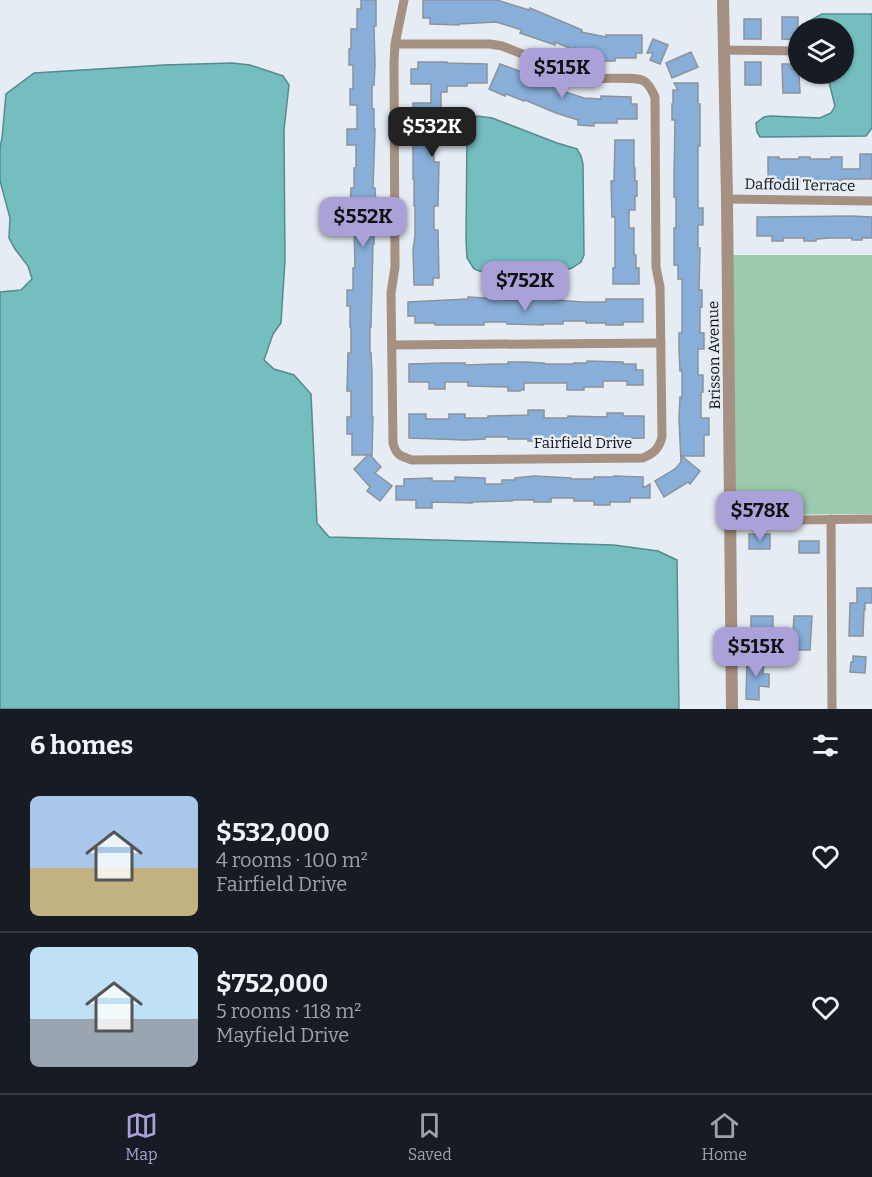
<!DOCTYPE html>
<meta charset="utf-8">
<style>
:root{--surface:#171b24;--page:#20242c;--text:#f1f3f6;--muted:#9ea1a6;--line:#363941;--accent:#aca0d8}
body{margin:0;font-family:Bitter,serif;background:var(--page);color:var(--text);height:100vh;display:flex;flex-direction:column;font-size:22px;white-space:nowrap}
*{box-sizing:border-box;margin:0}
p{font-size:20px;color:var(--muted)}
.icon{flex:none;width:33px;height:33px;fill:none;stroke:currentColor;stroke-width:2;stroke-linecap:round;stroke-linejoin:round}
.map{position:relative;height:709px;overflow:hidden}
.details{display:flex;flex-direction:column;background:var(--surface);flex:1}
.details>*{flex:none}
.tools{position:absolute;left:788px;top:18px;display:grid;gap:12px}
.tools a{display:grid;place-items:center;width:66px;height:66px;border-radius:50%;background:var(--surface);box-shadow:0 2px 4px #0004;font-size:30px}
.price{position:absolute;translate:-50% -51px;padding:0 14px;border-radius:12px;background:var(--accent);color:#111;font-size:20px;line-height:39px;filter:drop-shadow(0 2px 3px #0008)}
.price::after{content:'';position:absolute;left:50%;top:36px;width:18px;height:14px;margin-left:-9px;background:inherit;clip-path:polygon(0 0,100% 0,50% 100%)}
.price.active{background:#222;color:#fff}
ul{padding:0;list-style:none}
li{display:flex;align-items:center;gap:18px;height:150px;padding:0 30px}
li+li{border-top:2px solid var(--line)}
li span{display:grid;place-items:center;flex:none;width:168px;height:120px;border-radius:9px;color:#555}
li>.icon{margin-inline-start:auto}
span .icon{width:72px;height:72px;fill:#fffc;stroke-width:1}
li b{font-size:26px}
h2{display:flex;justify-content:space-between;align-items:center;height:72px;padding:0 30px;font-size:26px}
.tab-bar{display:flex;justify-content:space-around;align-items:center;height:84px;border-top:2px solid var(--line);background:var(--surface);font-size:16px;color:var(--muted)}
.tab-bar a{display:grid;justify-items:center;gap:3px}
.tab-bar .active{color:var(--accent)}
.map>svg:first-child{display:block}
.green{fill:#9bcaae}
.water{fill:#74bec0;stroke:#568a8c;stroke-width:1.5}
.building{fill:#88afd9;stroke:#8c939a;stroke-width:1.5}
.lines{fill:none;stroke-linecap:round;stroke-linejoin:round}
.minor{stroke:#a59081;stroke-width:9}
.tertiary{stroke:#a59081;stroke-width:12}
.labels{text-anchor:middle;stroke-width:5;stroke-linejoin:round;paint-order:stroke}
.street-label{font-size:15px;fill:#0f1214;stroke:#e5ecf4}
</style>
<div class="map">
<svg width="872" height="709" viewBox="0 0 872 709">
<rect width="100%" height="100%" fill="#e5ecf4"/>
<path class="green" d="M732,255h140v259l-137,1z"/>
<g class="water">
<path d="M822,14h50v114l-6,8 -106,1 -3,-5 -1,-9 8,-6 6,-1 50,2 11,-5 4,-7 -8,-32h16v-46h-31l-1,-8z"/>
<path d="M232,63l18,2 33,11 6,9 -5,45 1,130 -4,63 -8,11 -9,26 10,9 20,6 17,19 6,129 12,14 285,8 44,6 19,9 2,149h-679v-417l21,-2 11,-11 -4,-13 -13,-17 -6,-11 1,-20 -10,-37v-34l2,-9 4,-44 28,-21 130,-8z"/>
<path d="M477,116l15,2 65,25 20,6 4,7 2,8 1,91 -3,7 -9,6 -14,4 -73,1 -11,-4 -7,-11 -1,-19 1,-106c1,-9 2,-13 10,-17z"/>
</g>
<g class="building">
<path d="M361,0h15v26h-2l1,39 -1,20h-2v24h2v20h1l-2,59h2l2,36h-3v20h-1l-2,83h-1v26h1l1,21v43h1l-1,38h-2l11,12 -6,6 17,13 -12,15 -13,-10 3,-4 -16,-18 14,-14h-16v-21h-5v-17h4v-26h-4l1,-38h3v-26h-1v-21h-3v-16h6v-22h2l-1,-44h-4v-17l1,-19h3v-20h2v-23h-9v-16h10v-24h-7v-16h3v-24h-4v-16h2v-20h6v-20h4z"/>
<path d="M423,0h74l32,10 1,-2 52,22 -1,2 25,5v-2h36v18h-6v5h-21v3h-11l-15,-3 1,-7 -16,-3v2l-19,-8v3l-35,-12 2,-3 -26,-8 -37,2v1l-29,-1v-6h-7z"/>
<path d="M782,17h16v23l-16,-1z"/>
<rect x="744" y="19" width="17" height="20"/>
<path d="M653,39l15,6 -8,19 -10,-4 3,-7h-6z"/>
<path d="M691,52l7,15 -26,11 -6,-15z"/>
<path d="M418,62h29v1l40,1v19h-20v3h-20v6h-6v27h-4v20h-3v23h5l-1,44h-4v24h4l1,48h-6v7h-19l-1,-36 2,-13v-30h-1v-27h-1v-37h2l-2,-39h18v-19h-20v-15h7z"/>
<rect x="745" y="62" width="16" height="23"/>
<path d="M500,64l33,12 27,12 -1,2 25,8 17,1v-3l30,1v7h6v15h-20v4h-23v3l-16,-1v-5l-22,-7 -31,-13 -1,1 -18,-7 -1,2 -16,-7z"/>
<path d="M782,64h9v5h7v5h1l1,19h-17z"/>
<path d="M674,83h24v21h2v42h-2v62h5v17h-5v23h2l-1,42h3v17h-2v26h4v16h-6v26h5v17h-2v26h8v17h-5v21h-22l18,15 -10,13 -2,-2 -24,15 -9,-16 20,-12 6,-7 -2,-44 1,-21h2v-26h-2l-1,-22v-16h3v-54h-4v-14h-4v-37h2v-31h-2v-19l1,-58h-3v-16h1v-14h5z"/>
<path d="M615,140h19v28h1v13h2v15h-2v14h-6v18h5v27h2v13h3v16h-26v-16h2v-51h-3l-1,-36h3z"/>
<path d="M860,154h12v25h-30v1l-17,1 -57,-1v-23h11v2h20v-2h11v2h21v-2h11v12h18z"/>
<path d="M852,216l20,1v21h-10v2h-10v-2h-22l-14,1v2h-12v-3h-21v3h-11v-5h-15v-19z"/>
<path d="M468,297l36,2v1l39,-1 40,3h23v-3h37v23h-20v3h-17v-2h-20v-2h-23v3h-20v1l-36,-1v-2h-23v3h-49v-2h-20v-7h-7v-14l60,-3z"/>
<path d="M587,361l36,1v2h13v6h7v15h-16v-4h-24v6h-19v3h-17v-7h-43v7h-4v1h-12v-4l-40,-1v-4h-23v7h-16v-7h-20v-18l36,-1h20v2l31,-1h12v-2h16l20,1v1h30v-1h13z"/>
<path d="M528,410h16v8h24v-2l39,1v-4h16v3h21v22l-37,1v-2h-43v1h-20v3h-16v-2h-20v-2h-23v2l-20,1 -56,-2v-24h17v5h23v-5h16v4h23v-2l40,-1z"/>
<path d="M534,476l37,2v1h23v-2h20v-1l29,1v11l7,-4v14h-20v4h-20v3h-16v-4h-20v-3h-23v4h-17v-2h-22v1l-40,1v1l-40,-1v6h-16v-8h-20v-14h8v-7l28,-1v3h23v-4l30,1v6h17v-4h13v-2z"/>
<rect x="749" y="534" width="21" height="15"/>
<rect x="799" y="541" width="20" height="12"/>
<path d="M857,588h15v15h-7v7h-1l-1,26h-14l1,-33h7z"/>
<rect x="751" y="616" width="22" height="14"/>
<path d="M794,616h18l-2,34h-18z"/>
<path d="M853,656l13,1 -1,16 -15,-1 1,-10h2z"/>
<path d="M747,658h17l-1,16h6v13l-10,-1v14l-13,-1z"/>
</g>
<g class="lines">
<g class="minor">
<path d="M395,44h95l12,2 80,31c16,4 52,-2 62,4 6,4 8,10 11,16l1,170 4,20 2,150c-3,12 -8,16 -19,21l-231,2c-12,-4 -16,-5 -19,-17l-2,-150 4,-26 -1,-204 1,-19 9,-44"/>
<path d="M724,50l74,1"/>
<path d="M727,199l145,2"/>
<path d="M392,345l269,-2"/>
<path d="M831,519l1,190"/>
<path d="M731,521l141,-2"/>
</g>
<path class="tertiary" d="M723,0l4,199 5,510"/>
</g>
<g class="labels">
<g class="street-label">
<text transform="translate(800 185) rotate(1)" y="5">Daffodil Terrace</text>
<text transform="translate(714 355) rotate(-91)" y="5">Brisson Avenue</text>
<text x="583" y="448">Fairfield Drive</text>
</g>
</g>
</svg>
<div class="tools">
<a><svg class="icon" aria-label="layers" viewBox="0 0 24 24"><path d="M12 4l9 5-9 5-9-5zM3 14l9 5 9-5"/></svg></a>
</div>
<b class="price" style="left:562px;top:99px">$515K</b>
<b class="price active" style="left:432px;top:158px">$532K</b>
<b class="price" style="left:363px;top:248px">$552K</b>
<b class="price" style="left:525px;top:312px">$752K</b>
<b class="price" style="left:760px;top:542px">$578K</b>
<b class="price" style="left:756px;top:678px">$515K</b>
</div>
<section class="details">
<h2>6 homes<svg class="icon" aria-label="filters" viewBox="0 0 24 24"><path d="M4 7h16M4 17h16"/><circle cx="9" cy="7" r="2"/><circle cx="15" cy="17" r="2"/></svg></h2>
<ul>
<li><span style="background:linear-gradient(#a9c7e8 60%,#c2b280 0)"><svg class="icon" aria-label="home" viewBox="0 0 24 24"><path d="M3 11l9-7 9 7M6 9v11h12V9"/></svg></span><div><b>$532,000</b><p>4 rooms · 100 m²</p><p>Fairfield Drive</p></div><svg class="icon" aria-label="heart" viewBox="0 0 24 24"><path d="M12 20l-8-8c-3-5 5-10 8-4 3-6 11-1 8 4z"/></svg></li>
<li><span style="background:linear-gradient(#bfe0f5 60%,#9aa5b1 0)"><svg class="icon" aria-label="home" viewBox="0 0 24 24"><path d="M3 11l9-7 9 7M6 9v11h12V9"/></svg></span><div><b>$752,000</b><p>5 rooms · 118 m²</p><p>Mayfield Drive</p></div><svg class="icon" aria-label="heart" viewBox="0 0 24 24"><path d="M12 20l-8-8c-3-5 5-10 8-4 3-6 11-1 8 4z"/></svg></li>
</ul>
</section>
<nav class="tab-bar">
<a class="active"><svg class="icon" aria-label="map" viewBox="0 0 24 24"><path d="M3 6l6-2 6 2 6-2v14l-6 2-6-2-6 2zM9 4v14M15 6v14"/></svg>Map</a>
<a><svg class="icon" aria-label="saved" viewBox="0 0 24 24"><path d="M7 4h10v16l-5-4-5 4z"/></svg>Saved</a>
<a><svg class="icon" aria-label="home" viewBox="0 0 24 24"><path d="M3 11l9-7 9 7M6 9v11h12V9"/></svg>Home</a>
</nav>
